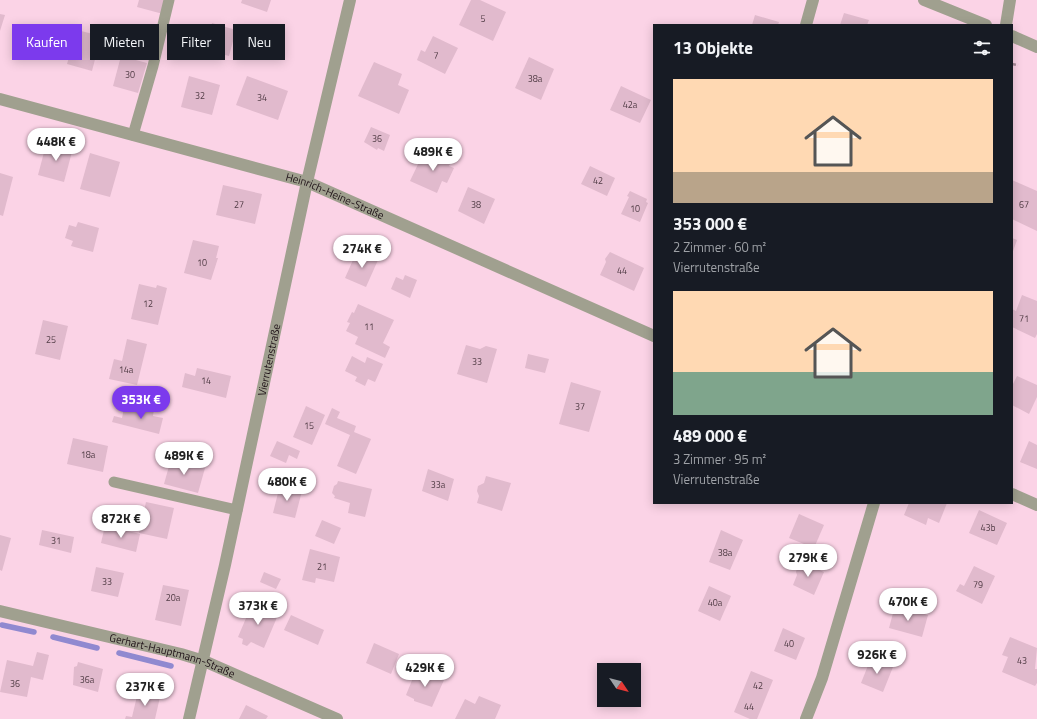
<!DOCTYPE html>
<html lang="de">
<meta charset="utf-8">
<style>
:root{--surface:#171b24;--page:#20242c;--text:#f1f3f6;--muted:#9ea1a6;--accent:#7c3aed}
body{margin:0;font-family:"Titillium Web",sans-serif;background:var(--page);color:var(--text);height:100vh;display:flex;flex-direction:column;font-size:15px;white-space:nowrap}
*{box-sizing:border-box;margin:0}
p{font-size:13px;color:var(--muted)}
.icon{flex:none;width:22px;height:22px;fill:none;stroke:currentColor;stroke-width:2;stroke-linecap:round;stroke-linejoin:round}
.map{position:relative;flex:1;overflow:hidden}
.details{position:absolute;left:653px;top:24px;width:360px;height:480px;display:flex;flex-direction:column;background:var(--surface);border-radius:0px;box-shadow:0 2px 10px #0003}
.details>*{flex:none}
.hud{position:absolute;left:12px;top:24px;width:380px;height:36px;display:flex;gap:8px}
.needle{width:26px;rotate:125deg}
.tools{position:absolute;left:597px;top:663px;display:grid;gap:8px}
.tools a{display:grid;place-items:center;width:44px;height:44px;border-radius:0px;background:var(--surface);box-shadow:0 2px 10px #0003;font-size:20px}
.price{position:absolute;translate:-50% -34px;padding:0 9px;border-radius:14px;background:#fff;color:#222;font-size:13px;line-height:26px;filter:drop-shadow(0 1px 2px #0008)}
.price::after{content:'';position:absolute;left:50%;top:24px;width:12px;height:9px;margin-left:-6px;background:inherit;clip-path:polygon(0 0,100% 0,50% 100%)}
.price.current{background:var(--accent);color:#fff}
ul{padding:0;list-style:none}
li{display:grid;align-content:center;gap:8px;height:212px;padding:0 20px}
li span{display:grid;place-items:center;height:124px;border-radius:0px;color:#555}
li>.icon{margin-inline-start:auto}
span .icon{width:72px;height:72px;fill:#fffc;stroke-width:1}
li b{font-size:17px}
h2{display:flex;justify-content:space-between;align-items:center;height:48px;padding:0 20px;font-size:17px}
.tag{padding:0 14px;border-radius:0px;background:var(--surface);box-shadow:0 2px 10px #0003;font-size:14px;line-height:36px}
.tag.current{background:var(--accent);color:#fff}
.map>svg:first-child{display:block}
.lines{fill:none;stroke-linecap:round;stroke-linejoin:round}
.stream{stroke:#9089d0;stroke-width:5.5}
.building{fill:#e1bacd}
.path{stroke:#a98b99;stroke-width:2.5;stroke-dasharray:4 2;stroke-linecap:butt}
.service{stroke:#a0a08f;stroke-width:11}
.minor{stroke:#a0a08f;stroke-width:12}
.labels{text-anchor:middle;stroke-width:3.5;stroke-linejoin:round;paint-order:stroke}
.number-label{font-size:9px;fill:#4f3b44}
.street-label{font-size:11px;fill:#1e1117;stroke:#fff}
</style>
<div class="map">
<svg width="1037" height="719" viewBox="0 0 1037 719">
<rect width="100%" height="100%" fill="#fbd3e6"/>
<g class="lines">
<g class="stream">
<path d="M2,625l32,7"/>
<path d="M53,637l44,11"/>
<path d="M119,653l52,13"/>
</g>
</g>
<g class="building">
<path d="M139,0h28l-4,14 -26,-7z"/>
<path d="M242,0h29l-4,12 -26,-9z"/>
<path d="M471,0h9l26,12 -13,29 -34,-16z"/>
<path d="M844,13l25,7 -2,5h-27z"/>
<path d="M0,14l5,1 -5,16z"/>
<path d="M755,15l24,7 -1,3h-26z"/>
<path d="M212,23l24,7 -7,26 -24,-6z"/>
<path d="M77,30l24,6 -9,35 -25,-7z"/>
<path d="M433,36l25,12 -13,26 -28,-14 4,-10 4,2z"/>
<path d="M121,56l26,7 -9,30 -25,-7z"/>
<path d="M529,57l25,12 -13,31 -26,-12z"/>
<path d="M374,62l28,12 -4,11 11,5 -10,24 -41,-18z"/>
<path d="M189,76l31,9 -8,30 -31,-8z"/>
<path d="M247,76l41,15 -10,29 -42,-15z"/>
<path d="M621,86l30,14 -11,23 -30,-13z"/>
<path d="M371,127l19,8 -6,16 -6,-3 -1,2 -13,-8z"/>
<path d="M47,141l26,7 -9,34 -26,-7z"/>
<path d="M433,151l19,9 -3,6 5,2 -7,15 -5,-2 -5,12 -27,-12 10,-21 7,3z"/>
<path d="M90,153l30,9 -10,35 -30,-8z"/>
<path d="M590,166l25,12 -8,18 -26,-12z"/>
<path d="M0,173l13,4 -10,39 -3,-1z"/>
<path d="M1012,180l25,11v40l-25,-12z"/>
<path d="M223,185l39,9 -7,30 -39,-9z"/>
<path d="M468,187l27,12 -11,25 -26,-13z"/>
<path d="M630,191l17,8 -1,3 2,1 -8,19 -19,-8 8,-17 -2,-1z"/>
<path d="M78,222l21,6 -6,24 -22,-6 2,-5 -8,-3 4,-13 7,2z"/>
<path d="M1012,238l5,2 -5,14z"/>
<path d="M193,240l26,6 -3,12h2l-7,22 -27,-7z"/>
<path d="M357,251l21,9 -12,27 -21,-9z"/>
<path d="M610,252l34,16 -10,23 -34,-16 6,-13 -1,-3z"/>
<path d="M405,275l12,5 -7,18 -19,-9 5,-12 7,3z"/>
<path d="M139,284l17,4 1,-3 10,3 -9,37 -27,-6z"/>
<path d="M1022,295l15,6v33l-2,4 -23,-11v-18l4,2z"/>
<path d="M358,304l36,16 -11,23 7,4 -5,11 -30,-14 3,-7 -12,-6 4,-8 -3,-1 5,-10 2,1z"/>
<path d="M43,320l25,6 -8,34 -25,-6z"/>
<path d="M127,339l20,5 -10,41 -28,-6 5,-20 8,2z"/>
<path d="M466,345l14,4 6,-3 11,3 -10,34 -30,-9z"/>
<path d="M528,354l21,5 -4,14 -20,-5z"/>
<path d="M352,356l13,7 2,-6 16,7 -8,18 -7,-3 -3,7 -10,-5 2,-4 -12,-6z"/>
<path d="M197,368l34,8 -5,22 -44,-11 3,-14 10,3z"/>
<path d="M1017,376l20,9v12l-8,17 -17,-9v-19z"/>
<path d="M571,382l30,9 -12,41 -30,-8z"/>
<path d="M141,406l13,3 -1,7 10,2 -4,16 -47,-12 2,-6 8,2 2,-10 16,4z"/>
<path d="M306,406l19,9 -13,30 -19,-8z"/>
<path d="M332,408l8,4 -3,6 19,8 -2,6 17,7 -15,35 -19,-8 13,-31 -25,-11z"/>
<path d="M73,438l35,8 -5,26 -36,-8z"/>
<path d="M277,441l23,10 -3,8 -8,-4 -3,8 -16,-7z"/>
<path d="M1029,441l8,4v24l-17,-7z"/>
<path d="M171,459l34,9 -7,25 -34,-9z"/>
<path d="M428,469l26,10 -6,22 -26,-10z"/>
<path d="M486,476l25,7 -9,28 -25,-8 2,-7 -2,-5 1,-5 6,-3z"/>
<path d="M338,481l34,8 -7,28 -17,-4 2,-10 -16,-5 1,-2 -3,-3 2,-7 3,-2z"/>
<path d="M280,485l22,6 -7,27 -22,-5z"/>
<path d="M146,502l28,6 -7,31 -28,-6z"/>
<path d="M909,503h38l-8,20 -11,-5 -2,7 -22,-10z"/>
<path d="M979,510l28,13 -10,22 -28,-12z"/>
<path d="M799,514l25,11 -10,23 -25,-10z"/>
<path d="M322,520l19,8 -7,16 -19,-8z"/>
<path d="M112,527l28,7 -4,18 -35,-9 3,-13 7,1z"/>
<path d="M42,530l32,7 -3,16 -32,-8z"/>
<path d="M721,530l22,10 -13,30 -21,-8z"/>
<path d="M0,535l11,3 -9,33 -2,-1z"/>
<path d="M310,549l30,8 -6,25 -18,-4 -1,5 -13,-3z"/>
<path d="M803,563l21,9 -10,23 -21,-10 4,-10 -1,-3 1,-4 4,-2z"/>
<path d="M974,566l21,10 -13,28 -26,-13 4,-7 4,2z"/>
<path d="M96,567l28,6 -6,24 -27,-6z"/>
<path d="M264,572l17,7 -5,10 -16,-7z"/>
<path d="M163,585l26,5 -8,36 -26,-6z"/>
<path d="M709,586l22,10 -11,25 -22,-10z"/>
<path d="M252,604l26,11 -14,33 -13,-6 -4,4 -5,-2 1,-5 -5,-2z"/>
<path d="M895,606l33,9 -6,22 -33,-9z"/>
<path d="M291,615l33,15 -6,15 -34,-15z"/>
<path d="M783,628l22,10 -9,22 -22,-9z"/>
<path d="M1010,637l27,11 -2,21h2v14l-2,3 -33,-14 6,-15 -6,-2z"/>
<path d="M374,643l25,11 -8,20 -25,-11z"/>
<path d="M37,652l12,3 -6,25 -12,-3 -4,20 -27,-5 7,-32 26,6z"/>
<path d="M871,658l22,9 -10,25 -22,-9z"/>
<path d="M78,662l25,7 -5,23 -25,-7 1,-18 3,-1z"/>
<path d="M417,668l19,7 -1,1 9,4 -12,27 -18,-6v-2l-8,-4z"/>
<path d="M751,671l22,9 -16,39h-7l-16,-7z"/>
<path d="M138,692l22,5 -5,22h-30l1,-3 6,1z"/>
<path d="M479,696l22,9 -6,14h-40l10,-20 10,5z"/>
<path d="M246,705l22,11 -2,3h-27z"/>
</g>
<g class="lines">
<path class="path" d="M1012,64l6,1"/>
<g class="service">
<path d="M133,135l20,-69 16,-66"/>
<path d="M114,482l123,28"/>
</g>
<g class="minor">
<path d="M924,0l62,25"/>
<path d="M806,25l7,-25"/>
<path d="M1006,25l4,-25"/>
<path d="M1012,36l25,11"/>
<path id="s1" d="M0,99l307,83 347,154"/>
<path d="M1012,494l25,11"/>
<path id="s2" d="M0,611l181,43 23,7 133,58"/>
<path id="s3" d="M189,719l36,-154 82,-383 43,-182"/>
<path d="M806,719l16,-41 52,-175"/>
</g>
</g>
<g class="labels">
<g class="number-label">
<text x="483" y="22">5</text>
<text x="436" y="59">7</text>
<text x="130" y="78">30</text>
<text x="535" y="82">38a</text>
<text x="200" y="99">32</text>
<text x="262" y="101">34</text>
<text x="630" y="108">42a</text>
<text x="377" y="142">36</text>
<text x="598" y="184">42</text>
<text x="239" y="208">27</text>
<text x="476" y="208">38</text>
<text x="1024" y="208">67</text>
<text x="635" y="212">10</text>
<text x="202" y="266">10</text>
<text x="622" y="274">44</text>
<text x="148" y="307">12</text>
<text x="1024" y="322">71</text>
<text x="369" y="330">11</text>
<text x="51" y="343">25</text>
<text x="477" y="365">33</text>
<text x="126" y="373">14a</text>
<text x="206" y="384">14</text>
<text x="580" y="410">37</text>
<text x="309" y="429">15</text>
<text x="88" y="458">18a</text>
<text x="438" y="488">33a</text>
<text x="988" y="531">43b</text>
<text x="56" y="544">31</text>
<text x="725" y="556">38a</text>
<text x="322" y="570">21</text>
<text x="107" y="585">33</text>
<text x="978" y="588">79</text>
<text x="173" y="601">20a</text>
<text x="715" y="606">40a</text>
<text x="789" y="647">40</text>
<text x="1022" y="664">43</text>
<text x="87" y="683">36a</text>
<text x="15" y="687">36</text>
<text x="758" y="689">42</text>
<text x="749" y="710">44</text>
</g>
<g class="street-label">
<text dy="4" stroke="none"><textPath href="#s1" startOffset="349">Heinrich-Heine-Straße</textPath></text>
<text dy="4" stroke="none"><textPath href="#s3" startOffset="368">Vierrutenstraße</textPath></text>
<text dy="4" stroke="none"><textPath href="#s2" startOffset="178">Gerhart-Hauptmann-Straße</textPath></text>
</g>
</g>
</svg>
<div class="tools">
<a><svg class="needle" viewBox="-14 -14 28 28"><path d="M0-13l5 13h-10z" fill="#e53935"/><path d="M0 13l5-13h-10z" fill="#9ea1a6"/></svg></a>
</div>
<b class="price" style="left:56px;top:162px">448K €</b>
<b class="price" style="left:433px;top:172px">489K €</b>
<b class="price" style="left:362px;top:269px">274K €</b>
<b class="price current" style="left:141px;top:420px">353K €</b>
<b class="price" style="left:184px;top:476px">489K €</b>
<b class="price" style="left:287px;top:502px">480K €</b>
<b class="price" style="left:121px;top:539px">872K €</b>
<b class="price" style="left:808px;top:578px">279K €</b>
<b class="price" style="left:908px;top:622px">470K €</b>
<b class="price" style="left:258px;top:626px">373K €</b>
<b class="price" style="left:877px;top:675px">926K €</b>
<b class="price" style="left:425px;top:688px">429K €</b>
<b class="price" style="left:145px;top:707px">237K €</b>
<div class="hud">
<a class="tag current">Kaufen</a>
<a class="tag">Mieten</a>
<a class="tag">Filter</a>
<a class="tag">Neu</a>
</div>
<section class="details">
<h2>13 Objekte<svg class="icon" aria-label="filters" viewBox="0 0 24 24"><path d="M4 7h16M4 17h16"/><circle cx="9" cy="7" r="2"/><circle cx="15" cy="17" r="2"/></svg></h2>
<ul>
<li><span style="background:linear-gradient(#ffd9b3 75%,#b9a48a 0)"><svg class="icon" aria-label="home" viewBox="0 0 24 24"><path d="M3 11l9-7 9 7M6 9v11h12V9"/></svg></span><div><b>353 000 €</b><p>2 Zimmer · 60 m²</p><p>Vierrutenstraße</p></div></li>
<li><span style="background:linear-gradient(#ffd9b3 65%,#7fa58c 0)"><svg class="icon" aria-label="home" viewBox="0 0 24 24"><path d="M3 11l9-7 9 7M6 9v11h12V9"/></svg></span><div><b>489 000 €</b><p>3 Zimmer · 95 m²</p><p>Vierrutenstraße</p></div></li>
</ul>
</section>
</div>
